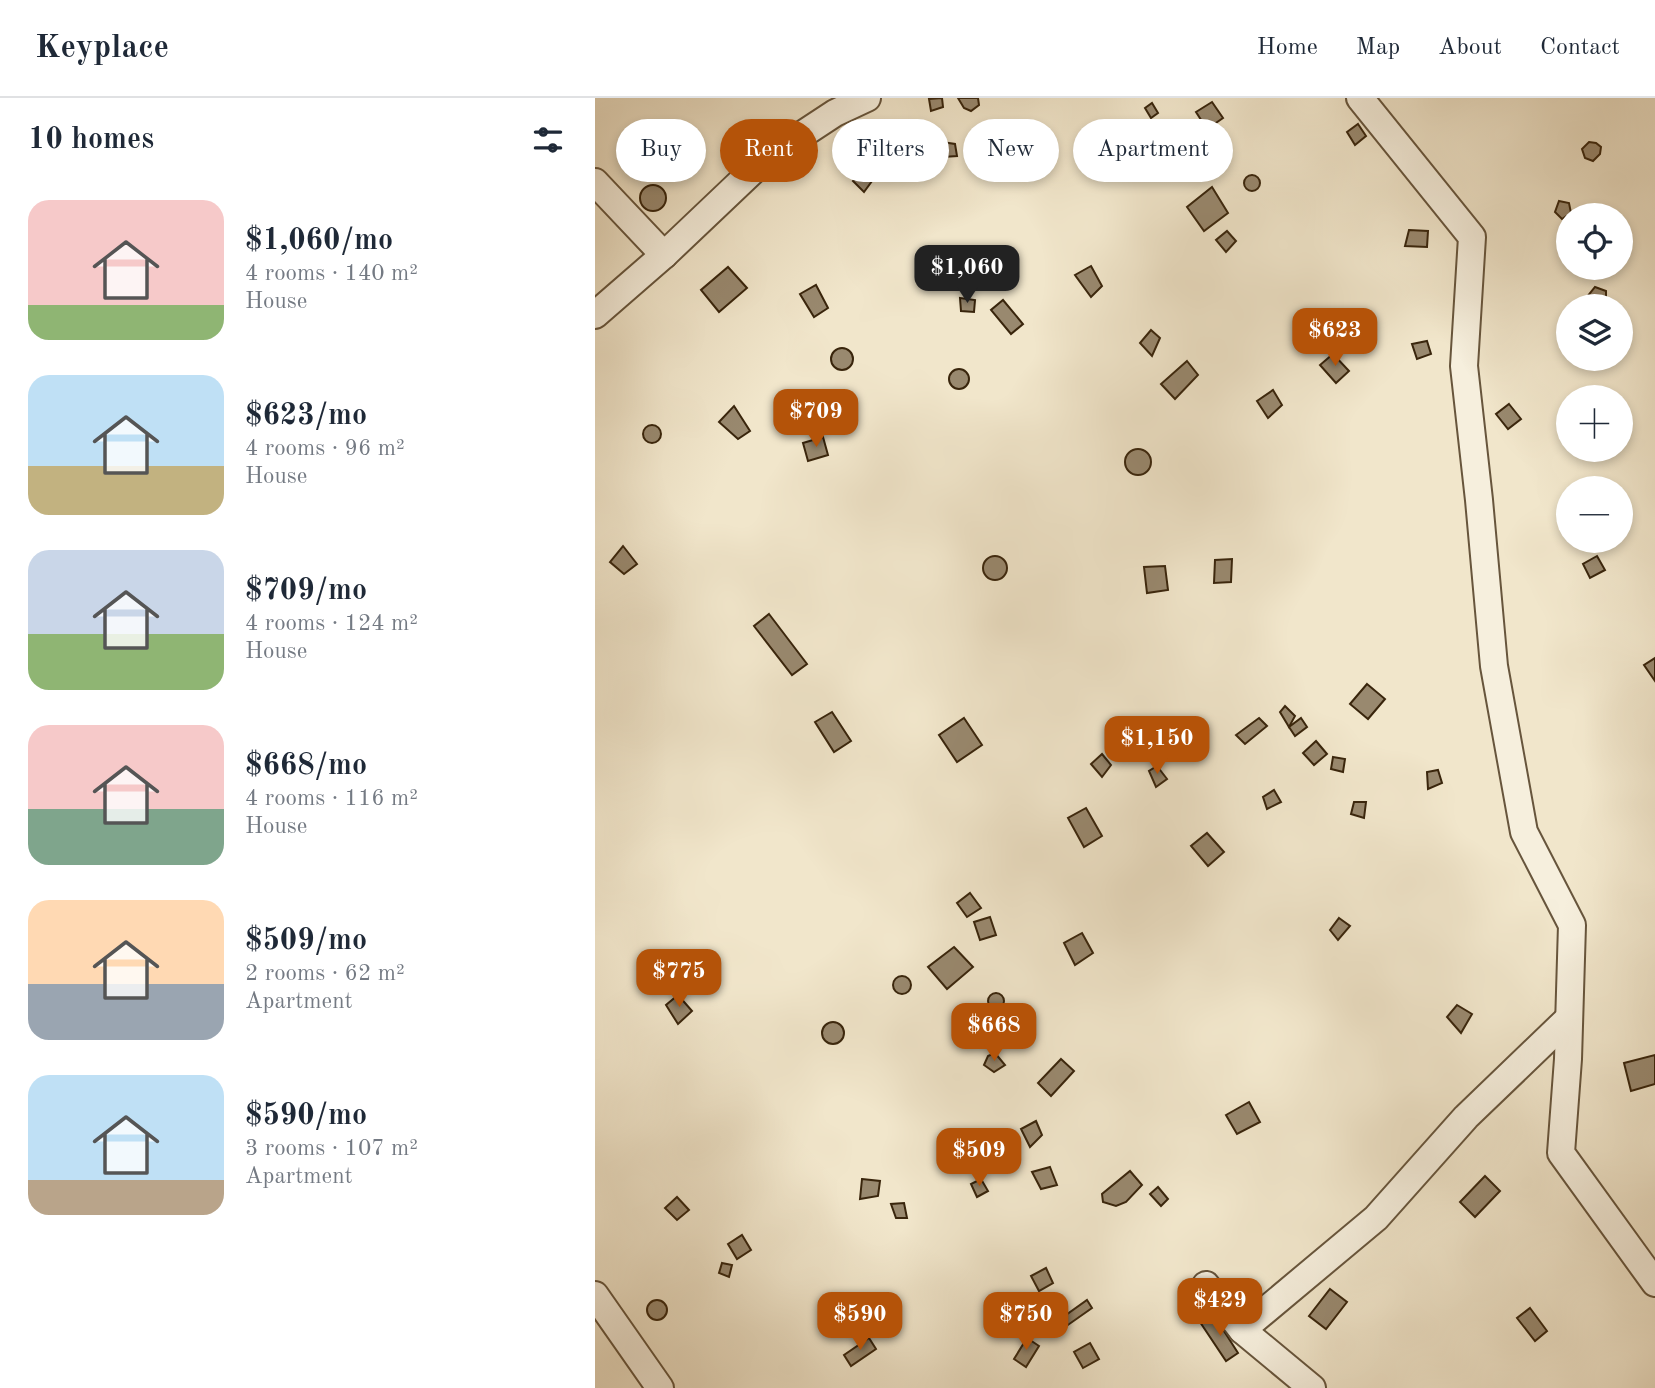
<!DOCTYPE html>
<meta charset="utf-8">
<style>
:root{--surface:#fff;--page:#f2f2f3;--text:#1f2937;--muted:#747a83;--line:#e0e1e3;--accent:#b45309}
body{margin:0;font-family:"Old Standard TT",serif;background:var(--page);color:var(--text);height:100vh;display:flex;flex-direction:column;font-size:26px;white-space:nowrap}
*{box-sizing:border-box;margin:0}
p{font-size:23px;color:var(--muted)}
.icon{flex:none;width:38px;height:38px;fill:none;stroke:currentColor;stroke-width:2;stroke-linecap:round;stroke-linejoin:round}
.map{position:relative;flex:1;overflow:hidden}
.panel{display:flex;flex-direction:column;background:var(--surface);width:595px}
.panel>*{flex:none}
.banner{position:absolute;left:21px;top:21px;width:665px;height:63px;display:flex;gap:14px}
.fabs{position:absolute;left:961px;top:105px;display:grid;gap:14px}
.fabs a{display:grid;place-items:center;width:77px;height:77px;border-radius:50%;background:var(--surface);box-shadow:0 4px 10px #0003;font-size:35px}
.price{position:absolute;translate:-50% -60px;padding:0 16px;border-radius:14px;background:var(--accent);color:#fff;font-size:23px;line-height:46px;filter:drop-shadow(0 2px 4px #0008)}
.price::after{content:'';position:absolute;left:50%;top:42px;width:21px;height:16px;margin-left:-10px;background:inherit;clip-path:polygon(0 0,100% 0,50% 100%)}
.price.active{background:#222;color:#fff}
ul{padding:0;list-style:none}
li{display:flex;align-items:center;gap:21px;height:175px;padding:0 28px}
li span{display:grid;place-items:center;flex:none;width:196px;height:140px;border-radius:21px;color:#555}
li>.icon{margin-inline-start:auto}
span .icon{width:84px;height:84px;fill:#fffc;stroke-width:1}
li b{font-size:30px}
h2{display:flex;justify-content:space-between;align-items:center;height:84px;padding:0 28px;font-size:30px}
.chip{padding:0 24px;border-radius:32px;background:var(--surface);box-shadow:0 4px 10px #0003;font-size:24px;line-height:63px}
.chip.active{background:var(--accent);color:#fff}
header{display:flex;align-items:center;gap:42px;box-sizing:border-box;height:98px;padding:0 35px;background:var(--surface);border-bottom:2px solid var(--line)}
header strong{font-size:33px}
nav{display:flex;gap:38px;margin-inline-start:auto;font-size:24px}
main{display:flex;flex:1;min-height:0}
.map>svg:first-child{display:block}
.building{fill:#99896f;stroke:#39250c;stroke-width:2}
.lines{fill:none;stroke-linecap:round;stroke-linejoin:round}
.minor-casing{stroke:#67553c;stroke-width:30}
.minor{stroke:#f6efdd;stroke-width:26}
</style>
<header>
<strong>Keyplace</strong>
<nav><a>Home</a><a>Map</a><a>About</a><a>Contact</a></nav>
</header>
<main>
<section class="panel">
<h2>10 homes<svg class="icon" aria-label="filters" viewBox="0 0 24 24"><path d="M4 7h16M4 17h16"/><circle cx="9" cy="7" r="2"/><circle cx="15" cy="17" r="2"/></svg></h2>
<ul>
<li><span style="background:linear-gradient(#f6c9c9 75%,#8fb573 0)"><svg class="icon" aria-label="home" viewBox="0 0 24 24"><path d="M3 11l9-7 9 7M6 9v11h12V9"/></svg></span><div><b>$1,060/mo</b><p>4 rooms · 140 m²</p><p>House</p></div></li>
<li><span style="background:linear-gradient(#bfe0f5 65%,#c2b280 0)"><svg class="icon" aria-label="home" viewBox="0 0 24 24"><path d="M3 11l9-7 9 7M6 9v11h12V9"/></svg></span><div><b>$623/mo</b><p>4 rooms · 96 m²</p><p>House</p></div></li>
<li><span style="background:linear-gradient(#c9d6e8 60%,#8fb573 0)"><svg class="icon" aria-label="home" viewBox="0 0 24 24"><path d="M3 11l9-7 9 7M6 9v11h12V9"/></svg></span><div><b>$709/mo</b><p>4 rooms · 124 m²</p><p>House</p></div></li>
<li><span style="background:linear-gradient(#f6c9c9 60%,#7fa58c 0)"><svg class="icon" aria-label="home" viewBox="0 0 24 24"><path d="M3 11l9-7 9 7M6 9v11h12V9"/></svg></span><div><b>$668/mo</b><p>4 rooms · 116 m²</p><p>House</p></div></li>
<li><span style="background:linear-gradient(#ffd9b3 60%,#9aa5b1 0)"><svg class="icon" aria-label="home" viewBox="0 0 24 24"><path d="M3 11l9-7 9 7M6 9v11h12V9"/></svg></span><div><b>$509/mo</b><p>2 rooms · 62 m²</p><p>Apartment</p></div></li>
<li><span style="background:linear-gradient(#bfe0f5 75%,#b9a48a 0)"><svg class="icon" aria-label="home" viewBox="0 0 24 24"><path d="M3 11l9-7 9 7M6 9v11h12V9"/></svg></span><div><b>$590/mo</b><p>3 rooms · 107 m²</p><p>Apartment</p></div></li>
</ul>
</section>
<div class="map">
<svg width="1060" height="1290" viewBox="0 0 1060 1290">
<rect width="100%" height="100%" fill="#f1e6cb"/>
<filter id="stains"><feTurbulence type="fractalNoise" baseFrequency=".00286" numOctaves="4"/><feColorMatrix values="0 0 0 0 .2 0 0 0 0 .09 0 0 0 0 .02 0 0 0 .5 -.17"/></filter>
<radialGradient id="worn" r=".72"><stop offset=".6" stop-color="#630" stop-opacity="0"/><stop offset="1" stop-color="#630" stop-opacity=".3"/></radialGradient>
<g class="building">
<path d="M347,0l1,9 -12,4 -2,-12z"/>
<path d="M363,0h20l1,7 -8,6 -7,-3z"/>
<path d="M617,4l11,16 -16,11 -11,-17z"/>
<path d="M557,5l6,10 -7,5 -6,-10z"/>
<path d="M763,26l8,12 -11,9 -8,-13z"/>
<path d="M347,44l13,2 2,12 -14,1z"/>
<path d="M994,44l7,1 5,4 -1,7 -7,7 -8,-3 -3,-9z"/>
<path d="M269,73l8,10 -8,11 -11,-11z"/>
<circle cx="657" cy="85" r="8"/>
<circle cx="58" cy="100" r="13"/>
<path d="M617,89l16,26 -24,18 -17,-24z"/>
<path d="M964,103l10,2 2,10 -9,6 -7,-7z"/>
<path d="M814,132l19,1 -1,16 -22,-1z"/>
<path d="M632,133l9,10 -10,11 -10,-12z"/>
<path d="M496,168l11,20 -11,11 -16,-22z"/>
<path d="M133,169l19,21 -28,24 -18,-22z"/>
<path d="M221,187l12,23 -14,9 -14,-23z"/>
<path d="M1000,189l11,4v11l-9,4 -10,-9z"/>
<path d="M365,200l15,2 -1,12 -13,-1z"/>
<path d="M408,202l20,24 -12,10 -20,-24z"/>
<path d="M769,221l4,17 -15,3 -3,-18z"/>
<path d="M556,232l9,8 -8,18 -12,-13z"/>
<path d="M832,243l4,13 -14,5 -5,-15z"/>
<circle cx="247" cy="261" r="11"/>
<path d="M738,256l16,17 -13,12 -16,-18z"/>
<path d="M592,263l11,14 -23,24 -14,-15z"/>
<circle cx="364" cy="281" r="10"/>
<path d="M678,292l9,15 -14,13 -11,-17z"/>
<path d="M914,306l12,15 -13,10 -12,-15z"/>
<path d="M139,308l16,25 -12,8 -19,-17z"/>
<circle cx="57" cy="336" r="9"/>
<path d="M228,339l5,18 -20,6 -5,-18z"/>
<circle cx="543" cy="364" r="13"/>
<path d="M28,448l14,18 -13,10 -14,-12z"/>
<path d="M1002,458l8,14 -15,8 -7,-14z"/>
<circle cx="400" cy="470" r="12"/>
<path d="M637,461l-1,23 -17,1 1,-23z"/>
<path d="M570,468l3,24 -21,3 -3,-26z"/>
<path d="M174,516l38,50 -15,11 -38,-49z"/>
<path d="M1060,560v23l-11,-16z"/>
<path d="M772,586l18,15 -17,20 -18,-15z"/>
<path d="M690,608l10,10 -6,11 -9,-15z"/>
<path d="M237,614l19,29 -17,11 -19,-30z"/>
<path d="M369,620l18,27 -25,17 -18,-27z"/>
<path d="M664,620l8,8 -22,18 -9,-9z"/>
<path d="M706,620l6,9 -12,9 -6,-9z"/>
<path d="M721,643l11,13 -13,11 -11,-12z"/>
<path d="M507,656l9,11 -9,12 -11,-13z"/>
<path d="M738,659l12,2 -2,13 -12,-3z"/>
<path d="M562,668l10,13 -11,8 -7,-16z"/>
<path d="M843,672l4,13 -14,6 -1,-17z"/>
<path d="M679,692l7,12 -14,7 -4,-12z"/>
<path d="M759,704h12l-2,16 -13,-4z"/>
<path d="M491,710l16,28 -18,11 -16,-29z"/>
<path d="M612,735l17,19 -16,14 -17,-20z"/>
<path d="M375,795l11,15 -14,9 -10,-14z"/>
<path d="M395,819l6,18 -16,5 -6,-18z"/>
<path d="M744,820l11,8 -12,14 -8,-10z"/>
<path d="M487,835l11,20 -18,12 -11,-22z"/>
<path d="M359,849l19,20 -26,22 -19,-22z"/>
<circle cx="307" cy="887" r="9"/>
<circle cx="401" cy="903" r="8"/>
<path d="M83,897l14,16 -14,13 -12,-19z"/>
<path d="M862,907l15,9 -11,19 -14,-16z"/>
<circle cx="238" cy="935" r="11"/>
<path d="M400,955l10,12 -11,7 -10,-7 4,-9z"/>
<path d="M1060,957v29l-24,7 -7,-28z"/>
<path d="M466,961l13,12 -23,25 -13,-13z"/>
<path d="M654,1004l11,20 -23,12 -11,-19z"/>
<path d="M441,1023l6,14 -12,12 -9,-18z"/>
<path d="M455,1069l7,18 -16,4 -9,-17z"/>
<path d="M535,1073l12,14 -16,17 -10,4 -13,-4 -1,-8z"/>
<path d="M890,1078l15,15 -25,26 -15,-15z"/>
<path d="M267,1081l18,2 -2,15 -18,3z"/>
<path d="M386,1081l7,12 -11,6 -6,-13z"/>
<path d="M563,1089l10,12 -7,7 -11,-12z"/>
<path d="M82,1099l12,13 -12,10 -12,-12z"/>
<path d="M309,1105l3,15h-11l-5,-14z"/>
<path d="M147,1137l9,15 -14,9 -9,-15z"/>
<path d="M127,1165l10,2 -3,12 -10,-4z"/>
<path d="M451,1170l7,15 -14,8 -8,-15z"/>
<path d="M735,1191l17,13 -21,27 -17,-13z"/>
<path d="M492,1202l5,8 -27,19 -6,-7z"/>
<circle cx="62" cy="1212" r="10"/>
<path d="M935,1210l17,23 -12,10 -18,-23z"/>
<path d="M620,1219l23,36 -12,8 -26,-39z"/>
<path d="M274,1240l7,11 -25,17 -7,-11z"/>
<path d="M432,1240l12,8 -13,21 -12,-8z"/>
<path d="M495,1245l9,16 -16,9 -9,-16z"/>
</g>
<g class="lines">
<g class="minor-casing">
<g id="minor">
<path d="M765,0l112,139 -8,129 15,134 15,166 30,166 48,93 -4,134 -7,94 94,130"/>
<path d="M0,84l69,73"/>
<path d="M0,217l69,-60 101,-96 70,-46 32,-15"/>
<path d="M611,1187l36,45 70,58"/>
<path d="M0,1197l65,93"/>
<path d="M647,1232l134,-112 90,-101 103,-99"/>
</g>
</g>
<use href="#minor" class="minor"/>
</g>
<rect width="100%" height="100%" filter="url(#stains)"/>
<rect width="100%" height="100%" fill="url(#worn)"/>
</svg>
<div class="fabs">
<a><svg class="icon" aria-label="locate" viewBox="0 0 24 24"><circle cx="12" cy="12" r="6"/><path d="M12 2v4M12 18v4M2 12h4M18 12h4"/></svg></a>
<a><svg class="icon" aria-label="layers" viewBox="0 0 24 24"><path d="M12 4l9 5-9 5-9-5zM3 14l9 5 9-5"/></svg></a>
<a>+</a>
<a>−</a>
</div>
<b class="price active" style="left:372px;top:207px">$1,060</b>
<b class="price" style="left:740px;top:270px">$623</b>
<b class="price" style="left:221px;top:351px">$709</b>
<b class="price" style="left:562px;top:678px">$1,150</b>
<b class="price" style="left:84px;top:911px">$775</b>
<b class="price" style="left:399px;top:965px">$668</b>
<b class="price" style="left:384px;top:1090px">$509</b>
<b class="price" style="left:625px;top:1240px">$429</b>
<b class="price" style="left:265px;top:1254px">$590</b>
<b class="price" style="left:431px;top:1254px">$750</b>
<div class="banner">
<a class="chip">Buy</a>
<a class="chip active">Rent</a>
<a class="chip">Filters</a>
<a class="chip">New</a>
<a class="chip">Apartment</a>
</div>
</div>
</main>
